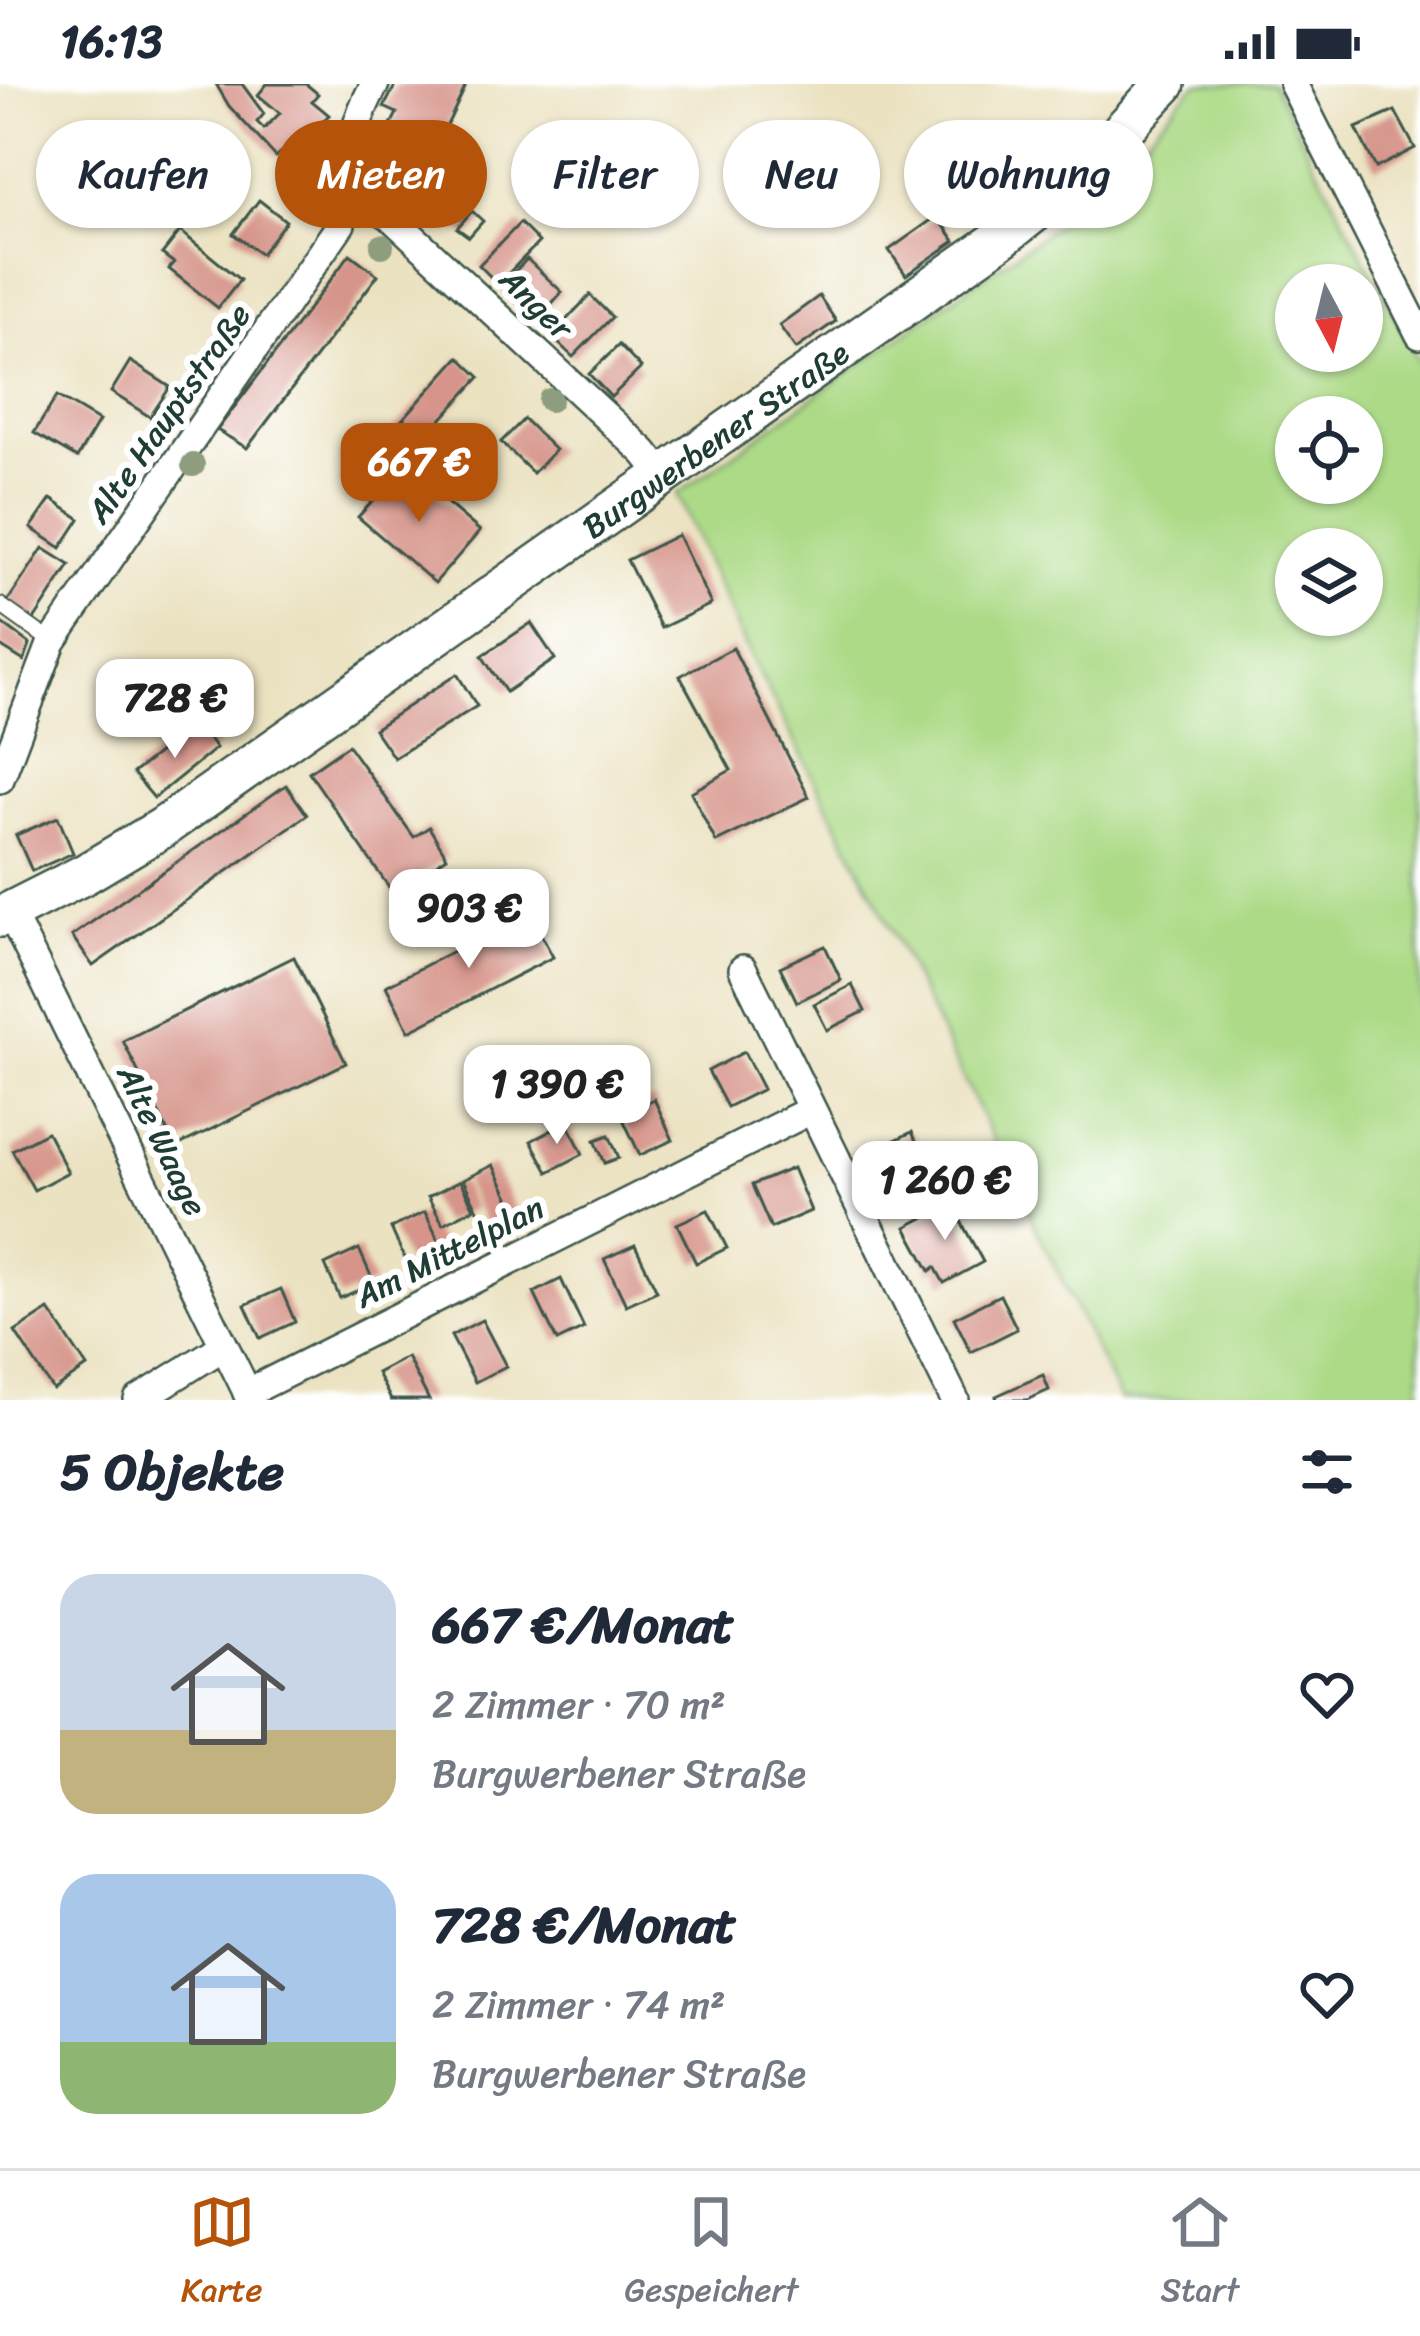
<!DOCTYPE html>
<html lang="de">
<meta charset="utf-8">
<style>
:root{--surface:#fff;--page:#f6f6f7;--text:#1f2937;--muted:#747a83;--line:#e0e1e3;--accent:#b45309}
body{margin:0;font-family:Sriracha,sans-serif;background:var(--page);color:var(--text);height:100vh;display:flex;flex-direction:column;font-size:45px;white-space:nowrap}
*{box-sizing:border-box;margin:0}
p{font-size:39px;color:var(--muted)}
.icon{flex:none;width:66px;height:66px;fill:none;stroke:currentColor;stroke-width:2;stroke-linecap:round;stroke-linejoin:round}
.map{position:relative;height:1316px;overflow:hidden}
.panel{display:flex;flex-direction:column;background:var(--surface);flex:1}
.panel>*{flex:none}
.hud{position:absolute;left:36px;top:36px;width:1350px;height:108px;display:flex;gap:24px}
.needle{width:78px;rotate:173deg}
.buttons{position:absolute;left:1275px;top:180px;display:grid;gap:24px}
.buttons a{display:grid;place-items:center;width:108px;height:108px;border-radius:50%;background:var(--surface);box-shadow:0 3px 9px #0004;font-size:60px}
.price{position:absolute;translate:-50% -102px;padding:0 27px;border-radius:24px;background:#fff;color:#222;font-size:39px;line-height:78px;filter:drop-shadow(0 3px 6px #0008)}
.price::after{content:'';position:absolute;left:50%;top:72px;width:36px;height:27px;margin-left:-18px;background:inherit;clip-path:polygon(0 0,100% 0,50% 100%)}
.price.selected{background:var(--accent);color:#fff}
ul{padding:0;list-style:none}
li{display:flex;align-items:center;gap:36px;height:300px;padding:0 60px}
li span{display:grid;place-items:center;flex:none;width:336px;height:240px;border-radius:36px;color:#555}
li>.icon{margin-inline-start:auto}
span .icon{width:144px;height:144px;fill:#fffc;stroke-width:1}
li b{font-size:51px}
h2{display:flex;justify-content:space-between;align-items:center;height:144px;padding:0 60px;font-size:51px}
.tag{padding:0 42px;border-radius:54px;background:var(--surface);box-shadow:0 3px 9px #0004;font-size:42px;line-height:108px}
.tag.selected{background:var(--accent);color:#fff}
.status{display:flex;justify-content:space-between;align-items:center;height:84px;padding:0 60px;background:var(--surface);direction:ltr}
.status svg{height:33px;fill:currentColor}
.menu{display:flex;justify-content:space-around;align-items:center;height:168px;border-top:3px solid var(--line);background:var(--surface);font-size:33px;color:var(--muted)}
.menu a{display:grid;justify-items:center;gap:6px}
.menu .selected{color:var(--accent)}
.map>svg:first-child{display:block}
.green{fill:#acda86;stroke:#668c5d;stroke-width:3;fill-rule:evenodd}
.building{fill:#d6948a}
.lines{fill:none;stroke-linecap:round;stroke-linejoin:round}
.service-casing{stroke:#3e5649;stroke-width:18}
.minor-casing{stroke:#3e5649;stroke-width:32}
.secondary-casing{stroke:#3e5649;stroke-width:44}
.service{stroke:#fff;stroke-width:14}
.minor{stroke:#fff;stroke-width:27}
.secondary{stroke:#fff;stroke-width:39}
.tree{fill:#8e9d7e}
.labels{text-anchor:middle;stroke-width:12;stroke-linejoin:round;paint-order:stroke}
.street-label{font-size:33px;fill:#1f3d34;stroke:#fff}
</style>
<div class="status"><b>16:13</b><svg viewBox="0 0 49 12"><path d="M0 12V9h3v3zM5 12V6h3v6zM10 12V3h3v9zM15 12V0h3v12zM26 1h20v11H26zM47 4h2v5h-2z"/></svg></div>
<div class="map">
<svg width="1420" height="1316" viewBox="0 0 1420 1316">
<rect width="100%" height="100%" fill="#fff"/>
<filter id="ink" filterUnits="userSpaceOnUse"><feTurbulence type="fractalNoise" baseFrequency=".00833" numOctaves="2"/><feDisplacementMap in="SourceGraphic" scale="24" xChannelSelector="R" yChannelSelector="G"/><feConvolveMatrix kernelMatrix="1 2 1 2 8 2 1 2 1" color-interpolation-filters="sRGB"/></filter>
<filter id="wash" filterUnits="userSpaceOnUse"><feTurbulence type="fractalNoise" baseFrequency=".004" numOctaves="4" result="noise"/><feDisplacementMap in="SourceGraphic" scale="48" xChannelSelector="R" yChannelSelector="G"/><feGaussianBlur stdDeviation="2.7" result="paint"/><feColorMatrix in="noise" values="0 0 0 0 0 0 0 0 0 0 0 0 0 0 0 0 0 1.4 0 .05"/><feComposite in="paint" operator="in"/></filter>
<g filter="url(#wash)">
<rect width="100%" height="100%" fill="#ebe2c1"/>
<path class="green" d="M1196,0h77l147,281v1035h-300l-242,-497 -131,-254 -70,-155 397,-281zM1296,201h66v66h-66zM1296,333h66v66h-66zM1296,465h66v66h-66z"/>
<g id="blocks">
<g class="building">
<path d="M216,0h26l22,30 -7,8 7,7 16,-16 -22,-18 9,-11h39l12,10 -6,7 17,14 -22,21 -3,-3 -28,24 -47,-51z"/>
<path d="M396,0h64l5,4 -32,66 9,5 -19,38 -27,-40 4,-9 -22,-9 3,-6 5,2 11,-22 -13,-6z"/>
<path d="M1395,27l20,37 -39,20 -20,-40z"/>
<path d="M259,116l27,21 -25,33 -28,-20z"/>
<path d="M472,127l11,10 -14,16 -12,-9z"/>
<path d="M937,132l18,25 -49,34 -17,-25z"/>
<path d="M520,139l19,19 -41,42 -19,-19z"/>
<path d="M180,147l60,49 -22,28 -49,-39 5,-6 -12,-9z"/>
<path d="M350,170l28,21 -131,173 -30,-18z"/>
<path d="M527,175l35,33 -26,29 -36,-34z"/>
<path d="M590,211l22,22 -39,40 -22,-21z"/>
<path d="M819,212l17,25 -40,28 -17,-24z"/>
<path d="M619,261l22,23 -30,29 -22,-23z"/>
<path d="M459,273l21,20 -75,82 -21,-19z"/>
<path d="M130,277l40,26 -20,30 -39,-25z"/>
<path d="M57,312l42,25 -22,37 -43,-25z"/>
<path d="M524,335l31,31 -22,23 -32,-31z"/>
<path d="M405,383l75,64 -45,52 -77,-66z"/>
<path d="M51,415l29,20 -19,29 -30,-20z"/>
<path d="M678,451l33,69 -50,24 -34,-68z"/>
<path d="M43,464l27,17 -36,55 -27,-18z"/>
<path d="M0,538l30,22 -6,17 -24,-15z"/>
<path d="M531,539l24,36 -49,33 -24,-36z"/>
<path d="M733,564l76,149 -93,45 -25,-50 40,-22 -51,-94z"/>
<path d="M457,590l20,32 -83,52 -20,-29z"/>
<path d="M197,639l19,25 -62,50 -21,-25z"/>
<path d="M348,661l66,92 15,-10 18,30 -54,36 -84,-121z"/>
<path d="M286,701l21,30 -214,151 -21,-30z"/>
<path d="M58,733l15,36 -41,18 -16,-36z"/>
<path d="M529,828l24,45 -144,74 -23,-45z"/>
<path d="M825,862l16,34 -44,22 -17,-35z"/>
<path d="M294,873l52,106 -171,84 -52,-106z"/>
<path d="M852,901l13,26 -38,19 -13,-26z"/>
<path d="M744,968l19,37 -36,18 -19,-36z"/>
<path d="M654,1015l19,41 -33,15 -19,-40z"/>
<path d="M567,1038l16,32 -35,18 -17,-31z"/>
<path d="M47,1048l21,40 -34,18 -22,-40z"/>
<path d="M912,1048l17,37 -41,20 -18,-37z"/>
<path d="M609,1051l10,23 -14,5 -10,-23z"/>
<path d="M493,1081l23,46 -30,15 -23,-46z"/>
<path d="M793,1084l18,43 -40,17 -19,-43z"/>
<path d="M460,1097l14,27 -31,16 -15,-27z"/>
<path d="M951,1119l32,59 -39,21 -9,-16 -5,4 -24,-44z"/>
<path d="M708,1126l19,38 -31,15 -19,-39z"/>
<path d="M425,1128l18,38 -35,16 -17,-38z"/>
<path d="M635,1161l22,46 -31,14 -22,-46z"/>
<path d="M359,1165l15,34 -34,15 -15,-33z"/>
<path d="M561,1195l23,49 -27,13 -23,-48z"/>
<path d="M281,1205l14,33 -35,16 -15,-33z"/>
<path d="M1000,1211l17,34 -46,23 -17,-34z"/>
<path d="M49,1226l38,57 -34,23 -38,-58z"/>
<path d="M482,1236l24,46 -31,16 -24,-46z"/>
<path d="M407,1273l22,43h-38l-14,-27z"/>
<path d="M1043,1291l6,15 -22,10h-30l-1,-4z"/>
</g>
</g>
</g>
<g filter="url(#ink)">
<use href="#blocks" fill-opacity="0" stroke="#3e5649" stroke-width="3"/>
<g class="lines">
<g class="service-casing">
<path id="service" d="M0,521l52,37"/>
</g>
<g class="minor-casing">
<g id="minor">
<path d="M1293,0l127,251"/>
<path d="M348,114l21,5 21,13 254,236 20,25"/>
<path d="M0,695l52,-137 289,-418c14,-57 2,-84 34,-140"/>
<path d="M10,828l241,488"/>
<path d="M743,885l212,431"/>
<path d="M247,1309l564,-283"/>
<path d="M138,1316l86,-54"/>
</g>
</g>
<g class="secondary-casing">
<g id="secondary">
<path id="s1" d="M0,833l85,-43 77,-46 842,-592 75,-59 86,-93"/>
</g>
</g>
<use href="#service" class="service"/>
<use href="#minor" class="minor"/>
<use href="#secondary" class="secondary"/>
</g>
<g class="tree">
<circle cx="382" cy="162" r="12"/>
<circle cx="550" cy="316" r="12"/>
<circle cx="193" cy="381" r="12"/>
</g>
</g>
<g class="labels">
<g class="street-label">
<text transform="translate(537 219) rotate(44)" y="12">Anger</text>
<text transform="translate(168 329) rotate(-55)" y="12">Alte Hauptstraße</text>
<text dy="12" stroke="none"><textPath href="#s1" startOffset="861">Burgwerbener Straße</textPath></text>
<text transform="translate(163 1056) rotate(64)" y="12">Alte Waage</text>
<text transform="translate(449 1167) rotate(-27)" y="12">Am Mittelplan</text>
</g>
</g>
</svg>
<div class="buttons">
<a><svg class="needle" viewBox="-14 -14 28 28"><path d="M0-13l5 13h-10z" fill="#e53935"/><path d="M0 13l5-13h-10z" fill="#747a83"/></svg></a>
<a><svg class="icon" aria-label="locate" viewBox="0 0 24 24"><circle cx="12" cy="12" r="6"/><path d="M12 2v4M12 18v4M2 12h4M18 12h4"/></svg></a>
<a><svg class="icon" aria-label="layers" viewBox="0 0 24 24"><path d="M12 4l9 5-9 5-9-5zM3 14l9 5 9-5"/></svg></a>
</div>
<b class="price selected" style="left:419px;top:441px">667 €</b>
<b class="price" style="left:175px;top:677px">728 €</b>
<b class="price" style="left:469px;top:887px">903 €</b>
<b class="price" style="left:557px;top:1063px">1 390 €</b>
<b class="price" style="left:945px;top:1159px">1 260 €</b>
<div class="hud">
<a class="tag">Kaufen</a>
<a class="tag selected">Mieten</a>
<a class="tag">Filter</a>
<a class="tag">Neu</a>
<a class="tag">Wohnung</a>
</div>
</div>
<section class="panel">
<h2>5 Objekte<svg class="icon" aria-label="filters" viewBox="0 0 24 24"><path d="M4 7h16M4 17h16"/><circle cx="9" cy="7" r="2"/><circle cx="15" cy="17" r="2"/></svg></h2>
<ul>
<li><span style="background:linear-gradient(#c9d6e8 65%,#c2b280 0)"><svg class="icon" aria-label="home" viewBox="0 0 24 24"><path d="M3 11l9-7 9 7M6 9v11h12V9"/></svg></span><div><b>667 €/Monat</b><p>2 Zimmer · 70 m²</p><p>Burgwerbener Straße</p></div><svg class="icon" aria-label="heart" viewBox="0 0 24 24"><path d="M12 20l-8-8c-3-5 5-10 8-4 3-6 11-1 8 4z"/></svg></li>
<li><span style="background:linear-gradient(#a9c7e8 70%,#8fb573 0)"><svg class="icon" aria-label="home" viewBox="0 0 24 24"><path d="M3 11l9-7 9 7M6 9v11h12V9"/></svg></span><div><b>728 €/Monat</b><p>2 Zimmer · 74 m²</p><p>Burgwerbener Straße</p></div><svg class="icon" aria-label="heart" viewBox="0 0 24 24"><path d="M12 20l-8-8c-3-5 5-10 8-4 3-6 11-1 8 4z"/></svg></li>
</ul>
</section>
<nav class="menu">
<a class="selected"><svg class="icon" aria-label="map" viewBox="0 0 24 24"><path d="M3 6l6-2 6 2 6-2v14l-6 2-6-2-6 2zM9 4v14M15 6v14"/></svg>Karte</a>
<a><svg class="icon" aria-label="saved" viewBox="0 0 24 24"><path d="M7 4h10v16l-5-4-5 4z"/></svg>Gespeichert</a>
<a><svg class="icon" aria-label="home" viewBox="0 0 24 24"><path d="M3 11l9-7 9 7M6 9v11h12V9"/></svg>Start</a>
</nav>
